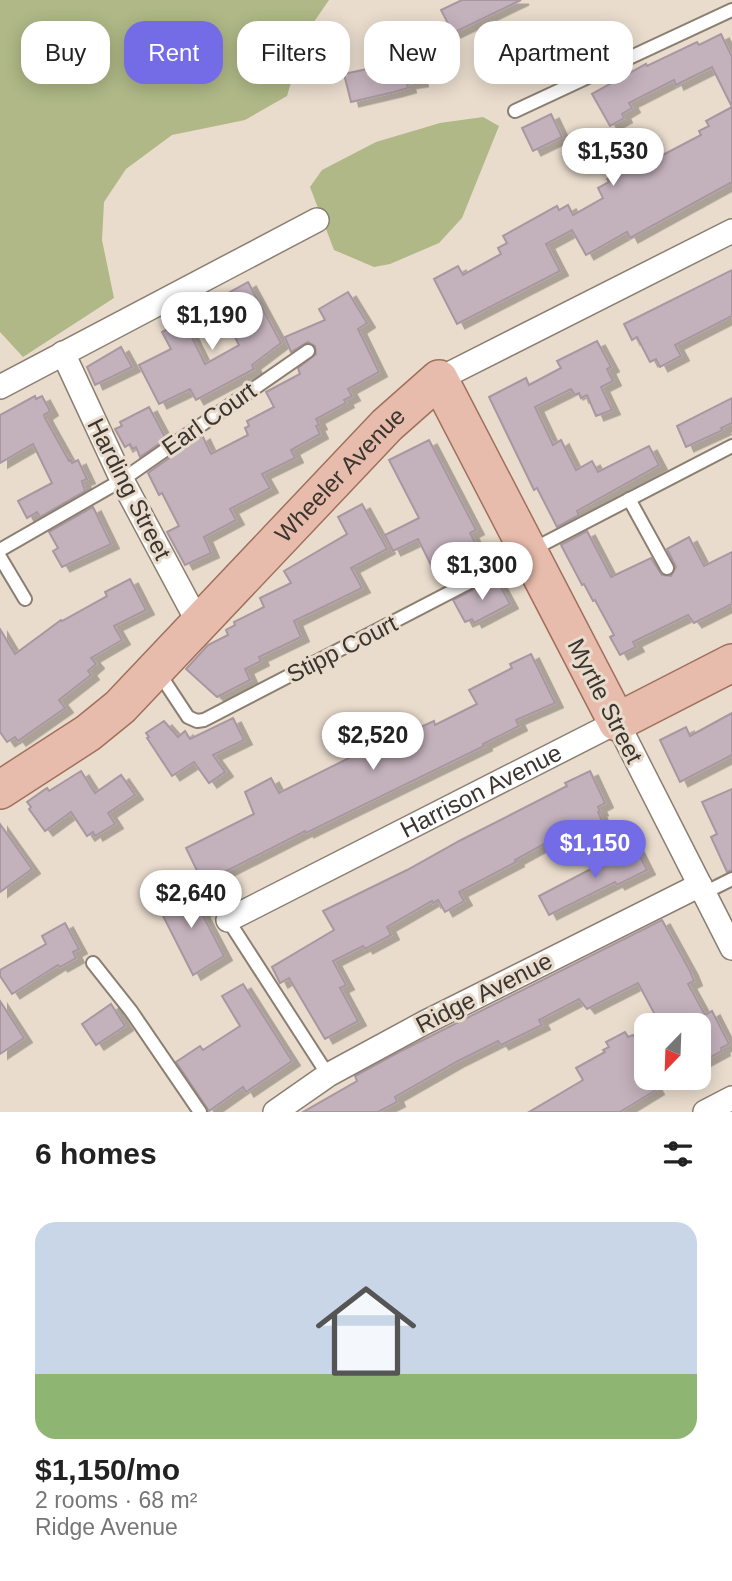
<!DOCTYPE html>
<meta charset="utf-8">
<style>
:root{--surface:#fff;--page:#f6f6f6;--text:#222;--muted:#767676;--line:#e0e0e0;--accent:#736ce6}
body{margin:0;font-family:Helvetica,sans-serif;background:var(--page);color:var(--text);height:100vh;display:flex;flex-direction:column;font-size:26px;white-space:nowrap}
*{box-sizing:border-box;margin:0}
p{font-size:23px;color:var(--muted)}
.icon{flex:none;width:38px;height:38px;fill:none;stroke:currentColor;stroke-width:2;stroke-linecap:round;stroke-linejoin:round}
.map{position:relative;height:1112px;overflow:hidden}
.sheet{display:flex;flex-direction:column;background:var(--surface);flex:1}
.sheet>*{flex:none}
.guide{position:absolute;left:21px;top:21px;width:691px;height:63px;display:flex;gap:14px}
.needle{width:46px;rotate:203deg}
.buttons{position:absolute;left:634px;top:1013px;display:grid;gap:14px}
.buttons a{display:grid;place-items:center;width:77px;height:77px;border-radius:14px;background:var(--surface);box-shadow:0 4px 18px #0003;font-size:35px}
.price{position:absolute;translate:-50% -60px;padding:0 16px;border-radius:24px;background:#fff;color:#222;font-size:23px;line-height:46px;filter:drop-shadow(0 2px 4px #0008)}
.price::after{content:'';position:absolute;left:50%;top:42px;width:21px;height:16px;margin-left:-10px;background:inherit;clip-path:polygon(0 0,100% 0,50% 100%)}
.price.active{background:var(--accent);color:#fff}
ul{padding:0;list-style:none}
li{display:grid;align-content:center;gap:14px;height:371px;padding:0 35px}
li+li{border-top:2px solid var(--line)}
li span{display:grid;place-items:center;height:217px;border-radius:21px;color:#555}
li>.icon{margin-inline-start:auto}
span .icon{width:126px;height:126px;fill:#fffc;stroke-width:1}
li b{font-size:30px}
h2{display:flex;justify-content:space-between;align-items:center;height:84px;padding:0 35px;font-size:30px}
.pill{padding:0 24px;border-radius:21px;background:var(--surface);box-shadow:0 4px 18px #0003;font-size:24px;line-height:63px}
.pill.active{background:var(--accent);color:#fff}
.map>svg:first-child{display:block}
.green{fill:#afb886}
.building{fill:#c3b1bc;stroke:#a897a1;stroke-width:2;filter:url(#shadow)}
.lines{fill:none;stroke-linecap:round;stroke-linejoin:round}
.lane-casing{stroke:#8b7f71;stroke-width:16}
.street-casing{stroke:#8b7f71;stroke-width:26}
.primary-casing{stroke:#a1705c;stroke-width:40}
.lane{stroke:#fff;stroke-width:12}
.street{stroke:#fff;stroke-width:23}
.primary{stroke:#e8bcac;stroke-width:37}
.labels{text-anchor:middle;stroke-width:6;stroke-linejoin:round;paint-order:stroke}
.street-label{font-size:24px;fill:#3a352f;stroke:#e9dccd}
</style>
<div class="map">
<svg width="732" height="1112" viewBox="0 0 732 1112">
<defs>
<filter id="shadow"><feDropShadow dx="8" dy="4.5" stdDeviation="0" flood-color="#0004"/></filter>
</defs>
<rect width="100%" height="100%" fill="#e9dccd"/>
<g class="green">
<path d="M0,0h329l-24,35 -18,61 -42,24 -73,15 -46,34 -22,33 -2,38 12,58 -91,59 -23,-25z"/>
<path d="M483,117l16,9 -37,92 -23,25 -49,21 -16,3 -40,-17 -24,-63 12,-17 54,-28 64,-19z"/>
</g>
<g class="building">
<path d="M462,0h59l-68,33 -12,-23z"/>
<path d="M721,34l11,23v125l-102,56 -3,-6 -41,23 -14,-25 -26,14 14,27 -103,53 -23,-45 24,-13 5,9 38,-21 -3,-6 9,-5 -4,-7 54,-30 2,4 9,-5 5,10 30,-17 -5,-10 11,-6 -2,-3 23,-12 -2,-3 26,-13 3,7 44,-23 -2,-4 10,-5 -3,-5 26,-14 -20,-40 -36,18 -2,-5 -45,23 3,5 -10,6 2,4 -14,8 -18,-32 54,-30 1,2 50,-24 2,3z"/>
<path d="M401,58l1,4 13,-3 5,23 -13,2 1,4 -14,4 -43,10 -7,-28 23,-5 -1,-3 11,-3z"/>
<path d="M551,114l11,23 -29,14 -11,-23z"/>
<path d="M732,270v46l-57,29 6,11 -21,11 -4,-8 -6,3 -13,-25 -5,3 -8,-16z"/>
<path d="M248,282l33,61 -29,22 2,4 -58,31 -6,-11 -31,15 -20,-39 32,-16 -9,-17 22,-11 21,43 34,-19 -7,-14 7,-5 -16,-30z"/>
<path d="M348,292l19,31 -9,6 21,43 -31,17 4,7 -8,4 2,3 -30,16 3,6 -3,1 4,8 -29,16 4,8 -33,16 8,14 -40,21 6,11 -32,17 7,16 -26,12 -18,-33 12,-6 -17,-33 -3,2 -11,-22 54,-38 9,19 37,-19 -3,-7 4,-2 -2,-5 27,-14 -8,-15 34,-18 -2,-6 18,-14 -1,-8 -7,-4 -17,10 -6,-15 40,-17 -6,-11z"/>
<path d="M597,341l14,26 -4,2 6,12 -12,6 11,23 -16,6 -9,-21 -6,3 -2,-5 -4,2 -4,-6 -36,18 18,38 8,-5 15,30 16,-9 6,11 51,-26 10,19 -82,46 2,4 -22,12 -20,-39 -3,2 -45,-93 37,-19 3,7 32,-17 -4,-7z"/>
<path d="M121,347l11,20 -37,18 -8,-18z"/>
<path d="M35,396l1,3 6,-3 8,15 -6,4 1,3 24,43 2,-1 1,3 6,-3 9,19 -5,2 3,10 -45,26 -3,-5 -10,6 -9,-17 34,-18 -19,-39 -33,19v-48z"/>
<path d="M732,398v25l-11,5 2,2 -37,17 -9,-21z"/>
<path d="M149,407l17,32 -26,18 -4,-10 -3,2 -3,-5 -5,3 -10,-18 7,-3 -2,-4z"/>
<path d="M429,440l47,90 -6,3 16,31 -41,21 -4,-8 -3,2 -20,-40 -25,12 -8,-16 34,-17 -30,-58z"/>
<path d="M362,504l25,45 -36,19 11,20 -68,33 7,16 -42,20 2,4 -16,8 5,11 -33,17 -31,-28 22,-24 20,-10 -2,-5 9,-5 -1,-3 30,-15 -4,-9 31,-15 -7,-12 63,-37 -9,-17z"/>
<path d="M93,507l18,37 -49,23 -9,-16 5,-3 -9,-16z"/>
<path d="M587,531l24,46 40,-19 11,17 9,1 5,-9 -9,-18 22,-12 15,29 28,-14v52l-38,19 -6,-8 -55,27 3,5 -16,8 -10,-18 4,-2 -19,-35 -2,1 -9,-17 -2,1 -21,-40z"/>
<path d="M496,578l14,26 -36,19 -2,-4 -7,3 -12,-22z"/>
<path d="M130,579l16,31 -32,16 8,14 -31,18 5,6 -8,7 3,4 -32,25 6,8 -47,33 -3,-4 -8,5 -7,-10v-103l15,25 46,-34 1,1 45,-25 -2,-4z"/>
<path d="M531,654l24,49 -39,17 3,6 -36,18 1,2 -178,87 -1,-2 -102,52 -17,-35 68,-34 -9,-22 26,-14 8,15 116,-58 2,3 37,-17 1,4 42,-21 -8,-14 43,-22 -2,-4z"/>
<path d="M732,713v42l-52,27 -20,-42 26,-13 4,9z"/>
<path d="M233,718l11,22 -31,15 12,17 -16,11 -15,-21 -22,14 -25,-38 2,-1 -3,-4 18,-12 14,16 7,-6 5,8z"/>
<path d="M81,771l14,22 26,-18 14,20 -27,18 7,11 -20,12 -2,-4 -6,4 -16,-24 -26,19 -16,-22 2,-2 -4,-5 20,-14 2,3z"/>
<path d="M590,771l15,32 -7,4 2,4 -2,1 4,9 -36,17 -2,-4 -9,4 -40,22 1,2 -57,30 5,9 -19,11 -7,-12 -5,3 -1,-2 -45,26 4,8 -26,14 -2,-3 -30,15 13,24 -6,3 18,33 -33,18 -36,-61 -9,5 -8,-16 62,-37 -11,-19 84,-41 54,-30 106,-54 -2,-3z"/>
<path d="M732,789v81l-5,2 -16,-35 6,-3 -15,-32z"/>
<path d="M0,824l32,45 -32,23z"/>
<path d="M635,846l12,24 -30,15 -2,-3 -66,33 -10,-19z"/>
<path d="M193,887l12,23 -4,2 23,44 -31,19 -36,-71z"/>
<path d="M662,920l28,51 4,10 -6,3 17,31 7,-4 17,33 -8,4 1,3 -24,13v-38h-37l-23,-43 -51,26 -8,-10 -40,21 3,5 -41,20 -3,-4 -40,20 -63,36 2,5 -19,10h-75l54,-31 -2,-5 46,-25z"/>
<path d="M65,923l14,26 -6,3 3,6 -16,9 -2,-2 -46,29 -12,-18v-6l46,-26 -4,-8z"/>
<path d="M243,984l49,77 -46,31 -3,-5 -34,24 -33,-49 24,-16 3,4 37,-24 -18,-30z"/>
<path d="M0,1001l24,37 -24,16z"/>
<path d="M111,1004l14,22 -29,19 -14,-21z"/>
<path d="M625,1032l3,5 5,-2 13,22v21h3l7,12 -36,22h-91l54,-32 -7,-12 29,-16 -2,-2 6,-3 -3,-5z"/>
</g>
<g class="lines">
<g class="lane-casing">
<g id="lane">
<path d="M515,111l217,-101"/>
<path d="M629,499l38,69"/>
<path d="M0,550l122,-70 186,-129"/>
<path d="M0,557l25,42"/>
<path d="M157,670l31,47 9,4 7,-1 528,-274"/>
<path d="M700,885l12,4 20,-10"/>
<path d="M228,920l100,155"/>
<path d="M93,963l38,48 69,101"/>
</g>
</g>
<g class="street-casing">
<g id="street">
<path d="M63,353l59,127 77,144"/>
<path d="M439,379l293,-148"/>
<path d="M0,387l317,-167"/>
<path id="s1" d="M228,920l389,-198 115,226"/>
<path d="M275,1112l53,-37 96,-52 276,-138"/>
<path d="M705,1112l27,-14"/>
</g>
</g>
<g class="primary-casing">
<g id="primary">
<path id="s2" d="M0,790l88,-57 32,-26 267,-282 52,-46 178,343 115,-59"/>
</g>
</g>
<use href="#lane" class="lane"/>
<use href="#street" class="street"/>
<use href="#primary" class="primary"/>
</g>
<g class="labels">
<g class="street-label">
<text transform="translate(209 419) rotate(-35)" y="8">Earl Court</text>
<text dy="8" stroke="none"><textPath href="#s2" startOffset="466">Wheeler Avenue</textPath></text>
<text transform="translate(129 489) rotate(63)" y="8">Harding Street</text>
<text transform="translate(342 649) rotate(-27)" y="8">Stipp Court</text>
<text transform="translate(605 701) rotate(63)" y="8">Myrtle Street</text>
<text dy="8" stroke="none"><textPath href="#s1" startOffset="284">Harrison Avenue</textPath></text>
<text transform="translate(484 993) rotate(-27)" y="8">Ridge Avenue</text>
</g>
</g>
</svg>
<div class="buttons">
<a><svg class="needle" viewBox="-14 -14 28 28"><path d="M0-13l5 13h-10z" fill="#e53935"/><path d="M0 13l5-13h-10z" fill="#767676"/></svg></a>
</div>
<b class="price" style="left:613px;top:188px">$1,530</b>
<b class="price" style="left:212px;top:352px">$1,190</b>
<b class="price" style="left:482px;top:602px">$1,300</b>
<b class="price" style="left:373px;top:772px">$2,520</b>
<b class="price active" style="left:595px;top:880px">$1,150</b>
<b class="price" style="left:191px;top:930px">$2,640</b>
<div class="guide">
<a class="pill">Buy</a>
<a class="pill active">Rent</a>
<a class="pill">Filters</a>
<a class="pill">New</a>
<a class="pill">Apartment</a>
</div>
</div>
<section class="sheet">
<h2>6 homes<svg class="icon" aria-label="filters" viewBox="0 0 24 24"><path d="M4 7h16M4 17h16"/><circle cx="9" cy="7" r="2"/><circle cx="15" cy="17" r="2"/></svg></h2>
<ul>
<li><span style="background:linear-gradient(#c9d6e8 70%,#8fb573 0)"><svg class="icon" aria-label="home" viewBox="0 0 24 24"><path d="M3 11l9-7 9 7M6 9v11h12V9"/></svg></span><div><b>$1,150/mo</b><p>2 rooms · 68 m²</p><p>Ridge Avenue</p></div></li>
</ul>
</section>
